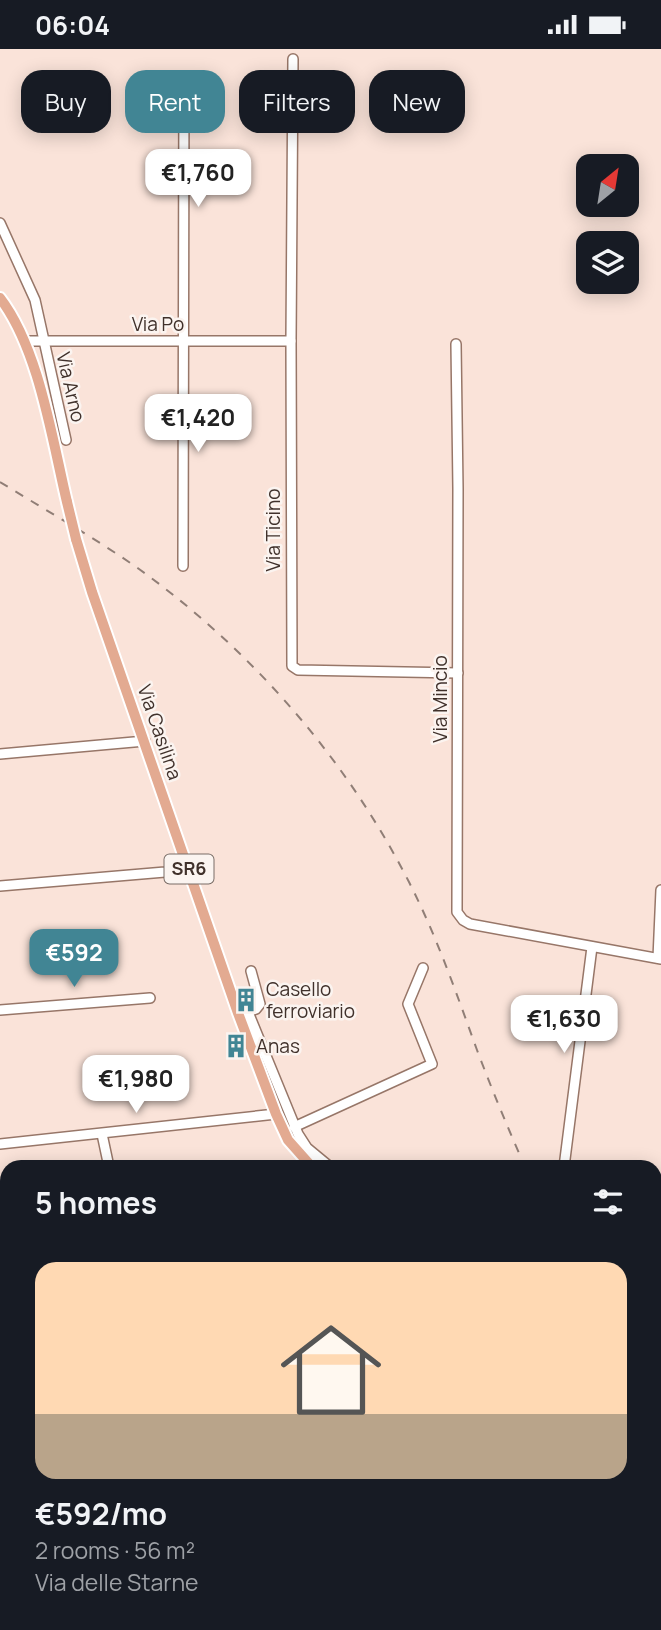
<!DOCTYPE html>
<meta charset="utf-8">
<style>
:root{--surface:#171b24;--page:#20242c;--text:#f1f3f6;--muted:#9ea1a6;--line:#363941;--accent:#418594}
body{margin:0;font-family:Manrope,sans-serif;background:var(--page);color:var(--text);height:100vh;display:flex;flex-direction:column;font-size:26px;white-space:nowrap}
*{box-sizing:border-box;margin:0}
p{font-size:23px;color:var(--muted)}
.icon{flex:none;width:38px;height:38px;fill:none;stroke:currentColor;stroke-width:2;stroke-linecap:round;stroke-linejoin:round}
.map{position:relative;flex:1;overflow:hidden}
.drawer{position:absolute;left:0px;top:1111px;width:662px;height:471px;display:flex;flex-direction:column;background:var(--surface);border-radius:21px 21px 0 0;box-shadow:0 4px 18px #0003}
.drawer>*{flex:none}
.top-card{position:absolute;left:21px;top:21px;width:620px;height:63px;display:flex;gap:14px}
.needle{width:46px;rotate:30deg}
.fabs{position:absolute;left:576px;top:105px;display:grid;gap:14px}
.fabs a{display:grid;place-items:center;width:63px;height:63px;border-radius:14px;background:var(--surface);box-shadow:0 4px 18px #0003;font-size:35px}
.price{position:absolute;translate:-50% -60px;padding:0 16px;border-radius:14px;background:#fff;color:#222;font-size:23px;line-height:46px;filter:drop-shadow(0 2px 4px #0008)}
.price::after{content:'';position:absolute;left:50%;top:42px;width:21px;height:16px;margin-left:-10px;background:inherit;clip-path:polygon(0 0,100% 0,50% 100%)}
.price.on{background:var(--accent);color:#fff}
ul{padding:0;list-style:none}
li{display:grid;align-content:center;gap:14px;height:371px;padding:0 35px}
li+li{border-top:2px solid var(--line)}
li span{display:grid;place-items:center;height:217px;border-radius:21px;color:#555}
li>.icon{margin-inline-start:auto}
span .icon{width:126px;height:126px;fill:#fffc;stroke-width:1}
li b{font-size:30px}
h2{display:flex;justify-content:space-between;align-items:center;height:84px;padding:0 35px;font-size:30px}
.tag{padding:0 24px;border-radius:21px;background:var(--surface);box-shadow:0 4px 18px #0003;font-size:24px;line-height:63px}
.tag.on{background:var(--accent);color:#fff}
.status{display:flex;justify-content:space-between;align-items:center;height:49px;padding:0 35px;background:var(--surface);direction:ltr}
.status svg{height:19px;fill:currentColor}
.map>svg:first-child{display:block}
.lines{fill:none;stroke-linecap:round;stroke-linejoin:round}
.minor-casing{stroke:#977668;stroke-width:12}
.major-casing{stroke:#fff;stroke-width:14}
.minor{stroke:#fff;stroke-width:9}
.major{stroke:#e3aa91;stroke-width:10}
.rail{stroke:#907e76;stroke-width:2;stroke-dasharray:9 9;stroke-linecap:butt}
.major-bridge-casing{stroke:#fff;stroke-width:14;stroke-linecap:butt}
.major-bridge{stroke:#e3aa91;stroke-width:10}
.labels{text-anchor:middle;stroke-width:5;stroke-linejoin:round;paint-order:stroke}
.shield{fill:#fbf4f0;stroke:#786c66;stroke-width:2}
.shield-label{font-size:18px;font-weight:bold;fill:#40312b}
.street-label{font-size:19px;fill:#40312b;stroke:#fbf4f0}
.poi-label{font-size:19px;fill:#40312b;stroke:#fbf4f0;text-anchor:start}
</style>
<div class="status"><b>06:04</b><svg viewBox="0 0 49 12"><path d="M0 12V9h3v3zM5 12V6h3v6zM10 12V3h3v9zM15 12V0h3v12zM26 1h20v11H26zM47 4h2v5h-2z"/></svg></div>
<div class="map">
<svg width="661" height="1581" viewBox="0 0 661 1581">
<rect width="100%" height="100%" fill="#fae3d9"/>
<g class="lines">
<g class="minor-casing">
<g id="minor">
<path d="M293,10l-2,282 1,325 6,4 160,3"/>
<path d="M0,174l35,77 31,140"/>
<path d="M25,292h266"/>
<path d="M456,295l2,145 -1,423 6,8 7,4 191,35"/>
<path d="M183,517l1,-490"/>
<path d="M0,705l145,-13"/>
<path d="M0,837l165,-14 24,-4"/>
<path d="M658,909l3,-68"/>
<path d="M0,961l150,-12"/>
<path d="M248,963l50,122 9,14 23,19"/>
<path d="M244,964l12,-4 4,-5 -9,-33"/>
<path d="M294,1078l138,-63 -24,-60 15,-36"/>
<path d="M102,1085l7,33"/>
<path d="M0,1095l276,-30"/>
<path d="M564,1118l28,-220"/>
<path d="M654,1402l7,-4"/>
<path d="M0,1573v8"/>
<path d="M299,1575v6"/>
<path d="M589,1575l2,6"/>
<path d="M637,1575l3,6"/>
</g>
</g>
<g class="major-casing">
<g id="major">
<path d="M0,249c39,51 52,141 67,204"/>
<path d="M76,490l16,53 146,421 38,101 12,26 24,27"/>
<path d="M623,1575l3,6"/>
</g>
</g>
<use href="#minor" class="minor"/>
<use href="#major" class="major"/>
<g class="rail">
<path d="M0,433c47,29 95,56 139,87 115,83 210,193 273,319 26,52 45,107 65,162 15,40 31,78 48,117"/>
<path d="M654,1322l7,9"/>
</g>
<g class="major-bridge-casing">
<path id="major-bridge" d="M67,453l9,37"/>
</g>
<use href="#major-bridge" class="major-bridge"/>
</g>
<defs>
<g id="building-bare" transform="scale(1.89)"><path d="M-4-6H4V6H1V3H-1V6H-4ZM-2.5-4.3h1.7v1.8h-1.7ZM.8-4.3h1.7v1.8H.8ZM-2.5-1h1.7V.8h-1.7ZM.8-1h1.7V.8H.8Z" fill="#418594" stroke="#fbf4f0" stroke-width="2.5" paint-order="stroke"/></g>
</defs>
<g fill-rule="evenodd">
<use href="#building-bare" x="246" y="951"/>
<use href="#building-bare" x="236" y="997"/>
</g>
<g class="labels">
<rect class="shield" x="164.5" y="805.5" width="49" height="29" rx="5"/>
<g class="shield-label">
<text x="189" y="826">SR6</text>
</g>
<g class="street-label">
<text x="158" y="282">Via Po</text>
<text transform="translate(71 338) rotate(77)" y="7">Via Arno</text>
<text transform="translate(273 481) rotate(-90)" y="7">Via Ticino</text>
<text transform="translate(440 650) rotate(-90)" y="7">Via Mincio</text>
<text transform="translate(160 683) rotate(71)" y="7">Via Casilina</text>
</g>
<g class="poi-label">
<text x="266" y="947">Casello<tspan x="266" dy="22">ferroviario</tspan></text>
<text x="256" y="1004">Anas</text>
</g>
</g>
</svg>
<div class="fabs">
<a><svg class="needle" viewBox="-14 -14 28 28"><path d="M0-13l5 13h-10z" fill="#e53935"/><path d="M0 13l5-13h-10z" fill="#9ea1a6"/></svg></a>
<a><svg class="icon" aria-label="layers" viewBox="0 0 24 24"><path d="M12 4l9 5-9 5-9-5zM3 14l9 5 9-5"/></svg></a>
</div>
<b class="price" style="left:198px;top:160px">€1,760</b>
<b class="price" style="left:198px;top:405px">€1,420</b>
<b class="price on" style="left:74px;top:940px">€592</b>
<b class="price" style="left:564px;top:1006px">€1,630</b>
<b class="price" style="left:136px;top:1066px">€1,980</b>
<div class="top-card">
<a class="tag">Buy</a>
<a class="tag on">Rent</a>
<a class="tag">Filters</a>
<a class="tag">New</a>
</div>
<section class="drawer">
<h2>5 homes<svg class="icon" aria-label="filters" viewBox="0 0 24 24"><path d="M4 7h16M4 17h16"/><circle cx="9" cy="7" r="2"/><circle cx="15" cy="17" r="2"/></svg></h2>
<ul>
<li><span style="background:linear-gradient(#ffd9b3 70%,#b9a48a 0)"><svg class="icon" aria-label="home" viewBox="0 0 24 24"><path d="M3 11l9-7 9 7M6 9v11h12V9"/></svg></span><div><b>€592/mo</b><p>2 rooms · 56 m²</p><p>Via delle Starne</p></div></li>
</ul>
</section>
</div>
